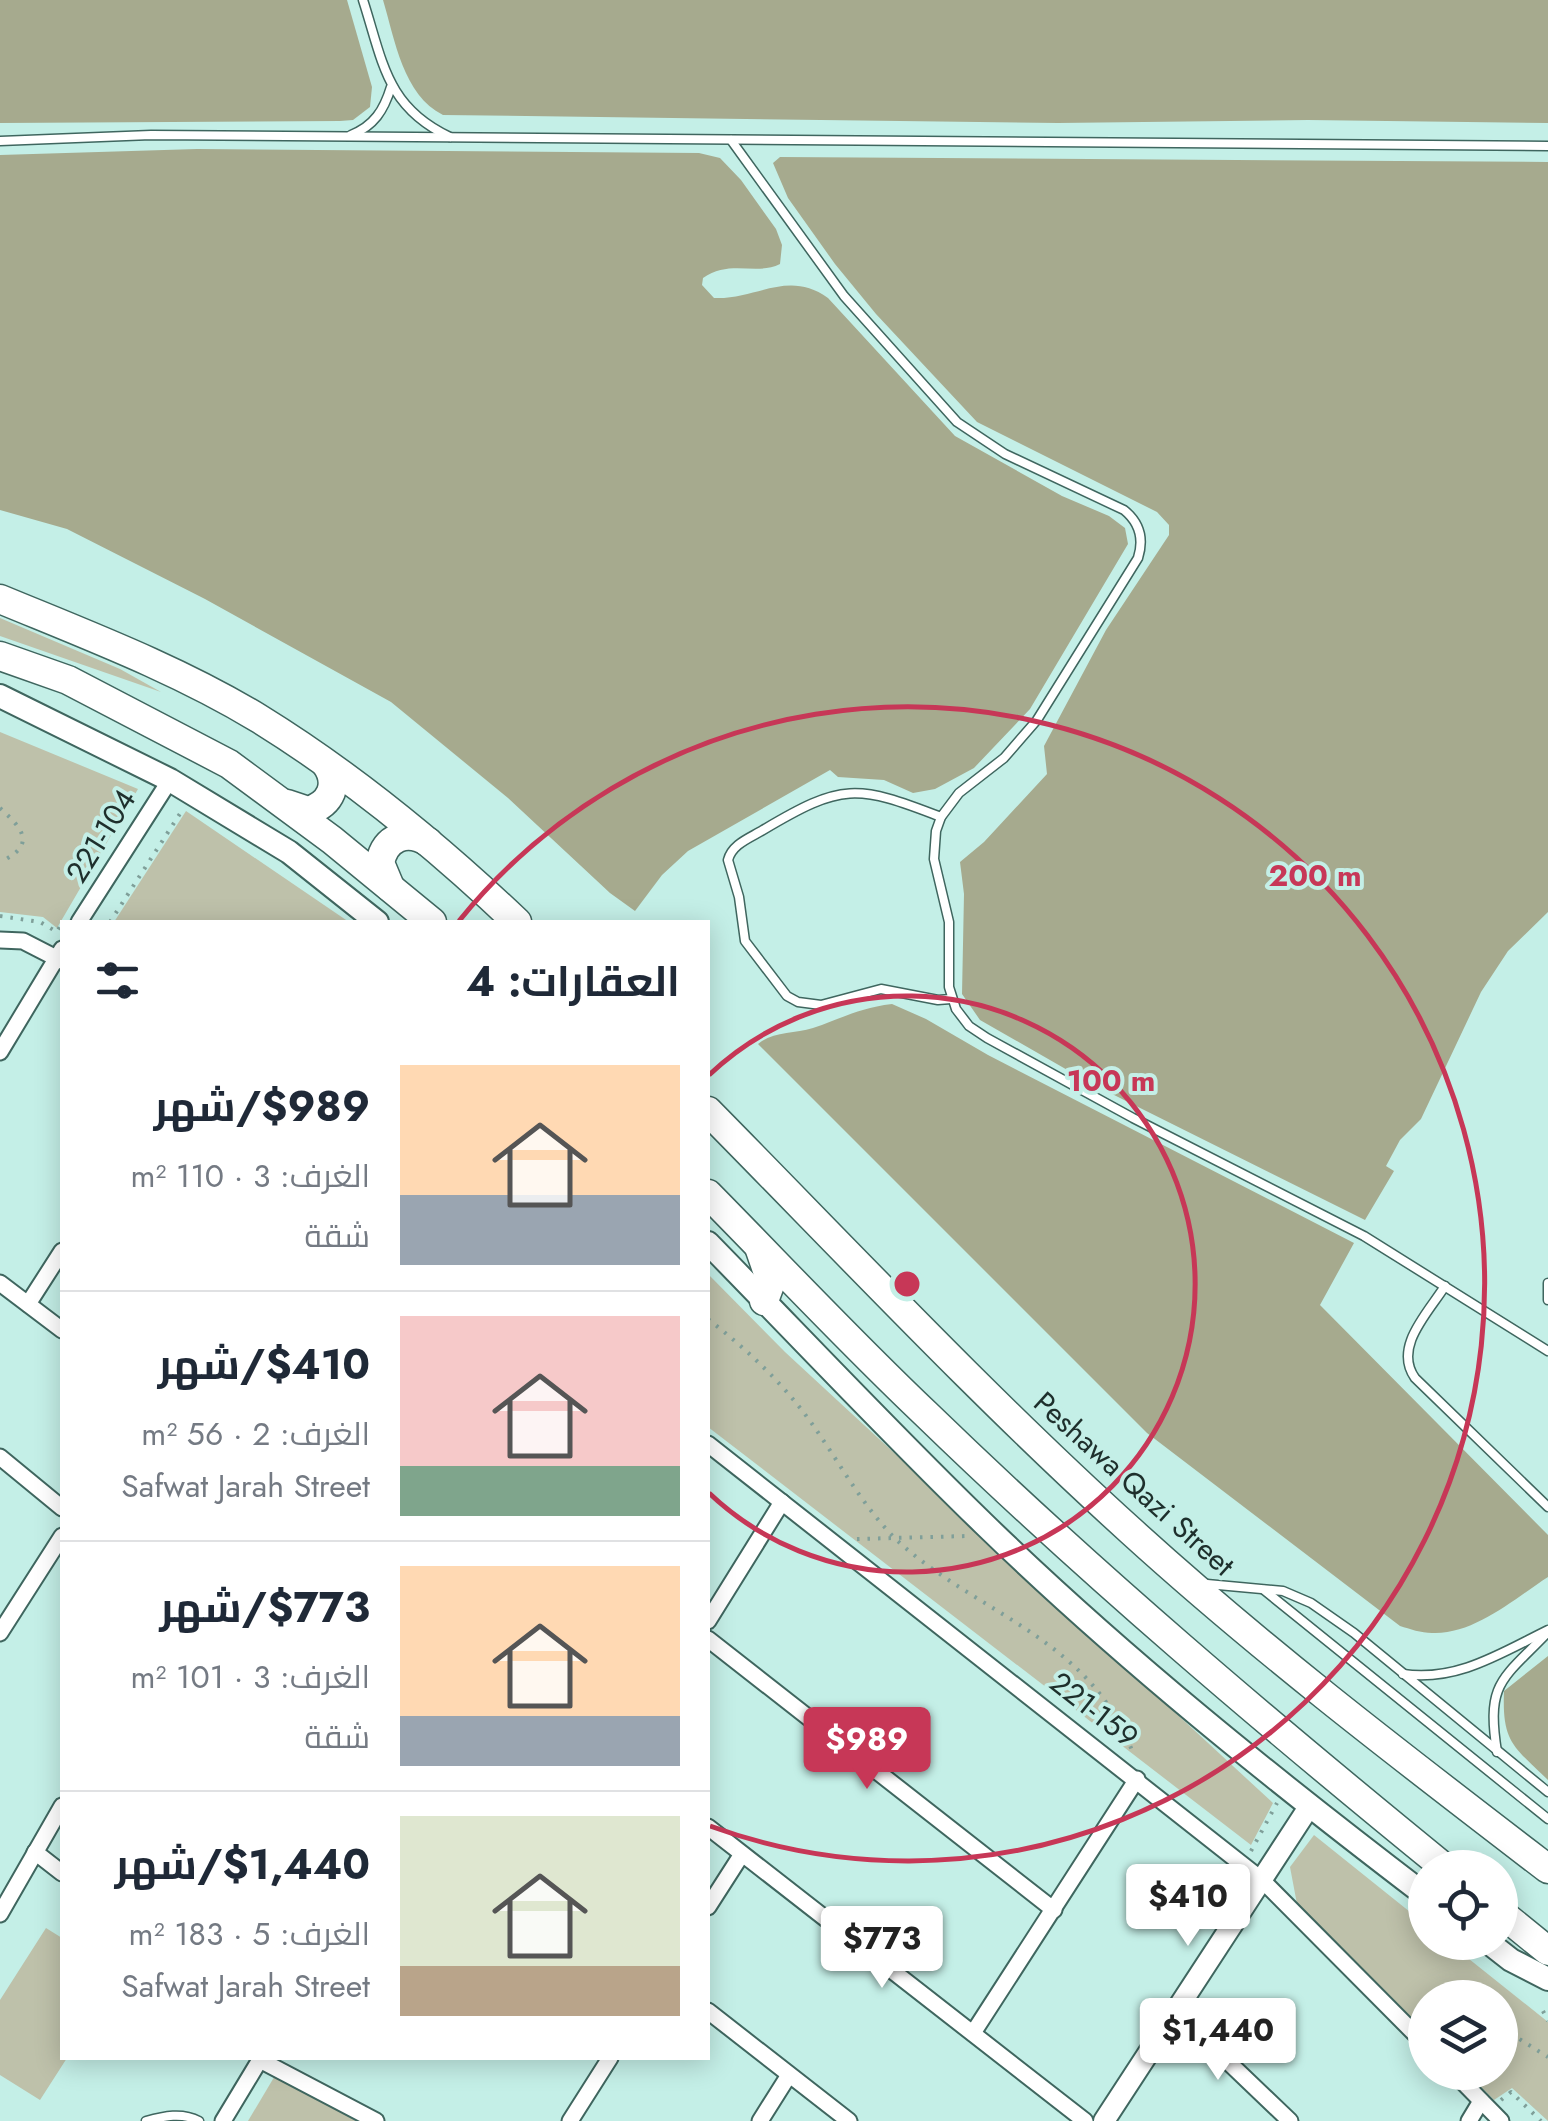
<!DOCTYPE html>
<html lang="ar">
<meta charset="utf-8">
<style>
:root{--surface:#fff;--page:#f2f2f3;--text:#1f2937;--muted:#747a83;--line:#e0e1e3;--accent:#c73757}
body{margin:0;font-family:Jost,Cairo,sans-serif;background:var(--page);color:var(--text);direction:rtl;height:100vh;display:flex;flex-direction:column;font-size:38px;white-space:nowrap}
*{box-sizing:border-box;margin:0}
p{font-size:32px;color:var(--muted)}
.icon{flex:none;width:55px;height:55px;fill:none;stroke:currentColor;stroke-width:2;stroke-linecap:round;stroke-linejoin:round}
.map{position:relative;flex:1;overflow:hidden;direction:ltr}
.side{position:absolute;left:60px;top:920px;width:650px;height:1140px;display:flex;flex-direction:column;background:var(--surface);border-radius:0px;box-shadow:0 5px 25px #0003;direction:rtl}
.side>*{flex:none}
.controls{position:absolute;left:1408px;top:1850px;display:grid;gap:20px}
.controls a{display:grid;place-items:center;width:110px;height:110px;border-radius:50%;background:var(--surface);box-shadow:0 5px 25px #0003;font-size:50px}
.price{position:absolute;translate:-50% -85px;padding:0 22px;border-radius:10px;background:#fff;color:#222;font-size:32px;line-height:65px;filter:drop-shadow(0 2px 5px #0008)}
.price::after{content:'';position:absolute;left:50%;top:60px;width:30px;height:22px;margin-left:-15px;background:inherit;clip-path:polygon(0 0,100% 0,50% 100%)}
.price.current{background:var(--accent);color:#fff}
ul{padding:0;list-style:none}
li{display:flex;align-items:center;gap:30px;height:250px;padding:0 30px}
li+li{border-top:2px solid var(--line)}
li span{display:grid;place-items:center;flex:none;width:280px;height:200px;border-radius:0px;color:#555}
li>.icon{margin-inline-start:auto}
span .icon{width:120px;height:120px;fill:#fffc;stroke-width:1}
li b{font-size:42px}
h2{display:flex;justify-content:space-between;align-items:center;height:120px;padding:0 30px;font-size:42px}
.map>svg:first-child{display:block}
.green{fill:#bec1aa}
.forest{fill:#a6aa8e}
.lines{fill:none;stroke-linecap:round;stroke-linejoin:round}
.service-casing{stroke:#3f665f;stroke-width:11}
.minor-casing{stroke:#3f665f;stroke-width:19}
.tertiary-casing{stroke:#3f665f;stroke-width:24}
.secondary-casing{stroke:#3f665f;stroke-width:26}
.trunk-casing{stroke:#3f665f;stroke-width:31}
.path{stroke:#7f9f99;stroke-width:4;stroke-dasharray:2.5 8;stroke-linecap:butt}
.service{stroke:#fff;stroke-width:8}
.minor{stroke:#fff;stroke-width:15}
.tertiary{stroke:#fff;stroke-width:20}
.secondary{stroke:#fff;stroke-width:22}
.trunk{stroke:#fff;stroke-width:28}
.ring{fill:none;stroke:#c73757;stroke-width:5}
.labels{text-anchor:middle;stroke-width:8;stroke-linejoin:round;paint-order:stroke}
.street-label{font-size:30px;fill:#1e2f2c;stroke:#c4efe7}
.centre{fill:#c73757;stroke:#c4efe7;stroke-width:5}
.ring-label{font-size:30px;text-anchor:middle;font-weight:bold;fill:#c73757;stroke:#c4efe7;stroke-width:8;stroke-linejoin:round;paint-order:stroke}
</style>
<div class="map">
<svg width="1548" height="2121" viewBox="0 0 1548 2121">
<rect width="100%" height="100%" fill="#c4efe7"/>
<g class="green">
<path d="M0,618l120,51 41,23 -161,-56z"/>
<path d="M0,732l138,57 -81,139 -14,-11 -43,-5z"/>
<path d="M186,811l163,111h-235z"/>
<path d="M708,1274l77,78 488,451 -22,42 -543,-418z"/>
<path d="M1314,1835l111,89v18l24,1 99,79v99l-36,-33 -18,12 -27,-27 33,-1v-74h-75v33l-128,-127 -7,-37z"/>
<path d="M46,1928l16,10v120h5l-27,42 -40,-25v-75z"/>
<path d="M276,2074l80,47h-108z"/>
</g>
<g class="forest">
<path d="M0,0h347l25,87 -2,20 -17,13 -13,1 -340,2z"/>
<path d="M383,0h1165v123l-240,-3 -250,3 -615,-8c-40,-20 -48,-75 -60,-115z"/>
<path d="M197,149l502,4 21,5 21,22 35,49 6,16 -2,19c-24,12 -50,-5 -77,14l-1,7 12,13c42,2 74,-29 114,0l127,138 107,60 47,20 16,12 3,16 -98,165 -56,59 -39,21 -22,4 -29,-13 -46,-3 -8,-7 -142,81 -26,24 -27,36 -25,-18 -102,-95 -117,-96 -186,-103 -138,-70 -67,-19v-355z"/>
<path d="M780,157l768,5v750l-40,39 -27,41 -60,127 -21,21 -14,26 8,5 -29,49 -275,-137 -110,-63 -18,-26 2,-100 -4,-32 24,-20 63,-68 -3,-28 62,-116 63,-95v-10l-12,-13 -180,-90 -101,-108 -41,-50 -47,-66 -15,-35z"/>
<path d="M892,1004l34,15 62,36 366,188 -34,62 228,230v42c-34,22 -74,58 -116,56 -11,0 -22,-4 -32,-7l-253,-193 -389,-389c15,-13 36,-10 55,-16 30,-10 46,-20 79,-24z"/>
<path d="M1548,1656v124c-35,-34 -46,-38 -44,-89z"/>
</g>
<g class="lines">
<g class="service-casing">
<g id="service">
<path d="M363,0c20,62 23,107 87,137"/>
<path d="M351,135c23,-9 33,-25 40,-48"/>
<path d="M731,140l113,156 113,126 48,32 119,56c16,13 20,29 14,48l-101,162 -33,38 -45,35 -18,24 -5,14 -2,28 15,63v65l7,22 13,17 18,12 146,80 231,118 184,115"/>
<path d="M0,141l151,-6 1397,11"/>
<path d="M941,817c-85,-33 -99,-34 -178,13 -13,8 -31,14 -35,30l11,37 6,44 42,55 11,6 23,3 60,-16 57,11 13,-1"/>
<path d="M1548,1283v17"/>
<path d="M1445,1286c-17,27 -52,61 -30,92l133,129"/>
<path d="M1207,1584l76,7 28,12 43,30 194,159"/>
<path d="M1264,1590l284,229"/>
<path d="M1403,1674c54,8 98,-21 145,-44"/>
<path d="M1497,1752c-11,-70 5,-72 51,-120"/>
<path d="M146,2121c18,-5 36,-9 53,0"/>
</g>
</g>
<g class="minor-casing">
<g id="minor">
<path d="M79,922l91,-142"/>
<path d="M0,940l23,1 39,20"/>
<path d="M0,1052l62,-103"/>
<path d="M0,1283l62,47"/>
<path d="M28,1304l34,-53"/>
<path d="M708,1444l554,436 163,164"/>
<path d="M0,1457l62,51"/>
<path d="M708,1621l74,-119"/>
<path d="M0,1633l62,-97"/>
<path d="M708,1639l346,271"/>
<path d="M708,1827l377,294"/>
<path d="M35,1852l27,21"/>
<path d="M708,1907l34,-53"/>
<path d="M0,1914l62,-108"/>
<path d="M708,2011l141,110"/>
<path d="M1177,2013l113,108"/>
<path d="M973,2033l164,-254"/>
<path d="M260,2060l116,61"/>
<path d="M1453,2072l48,49"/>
<path d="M223,2121l38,-63"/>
<path d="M570,2121l40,-63"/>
<path d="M760,2121l29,-46"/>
<path d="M1469,2121l12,-20"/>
</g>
</g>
<g class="tertiary-casing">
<path id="tertiary" d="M1104,2121l205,-314"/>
</g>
<g class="secondary-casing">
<g id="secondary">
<path d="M0,696l170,84 119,72 88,70"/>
<path d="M708,1243c92,94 182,190 276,281 138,134 289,255 441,371"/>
<path d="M1488,1942l23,18 37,19"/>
</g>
</g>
<g class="trunk-casing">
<g id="trunk">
<path d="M0,599c87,36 177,70 258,119 94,58 179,128 259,204"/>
<path d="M0,656l68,24 161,84 103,76 100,82"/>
<path d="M287,804l21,7c23,-7 32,-27 18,-47"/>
<path d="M390,887l-10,-24c5,-26 27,-34 48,-21"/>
<path d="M708,1111c139,141 276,287 423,420 133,121 275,229 417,338"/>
<path d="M708,1194c72,73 143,149 218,220 165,160 341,309 519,454"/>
<path d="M760,1250l11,32 -7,19"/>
<path d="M1500,1912l48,39"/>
</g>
</g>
<g class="path">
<path d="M0,808c23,21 37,37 0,54"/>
<path d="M0,916l40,6 17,10 5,-9"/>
<path d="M110,922l73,-113"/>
<path d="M708,1319c38,30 73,62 102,102 29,40 54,89 91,123 81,72 192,96 233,212"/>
<path d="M857,1539l110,-3"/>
<path d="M1251,1851l26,-48"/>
<path d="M1543,2011l5,10"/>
<path d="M1500,2033l13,2 35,22"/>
<path d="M1501,2100l10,-8 30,29"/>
</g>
<use href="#service" class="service"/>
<use href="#minor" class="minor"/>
<use href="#tertiary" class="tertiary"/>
<use href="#secondary" class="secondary"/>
<use href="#trunk" class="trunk"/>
</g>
<g class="ring">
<path d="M709 1075A288 288 0 1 1 709 1493"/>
<path d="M459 921A577 577 0 1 1 710 1826"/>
</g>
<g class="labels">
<g class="street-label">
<text transform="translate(101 836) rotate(-58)" y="10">221-104</text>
<text transform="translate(1134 1484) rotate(42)" y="10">Peshawa Qazi Street</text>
<text transform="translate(1094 1710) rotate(38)" y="10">221-159</text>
</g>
</g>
<circle cx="907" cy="1284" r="15" class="centre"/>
<g class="ring-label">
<text x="1315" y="886">200 m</text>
<text x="1111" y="1091">100 m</text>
</g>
</svg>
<div class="controls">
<a><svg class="icon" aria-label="locate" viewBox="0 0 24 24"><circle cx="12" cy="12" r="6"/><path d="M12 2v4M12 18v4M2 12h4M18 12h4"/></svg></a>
<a><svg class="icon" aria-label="layers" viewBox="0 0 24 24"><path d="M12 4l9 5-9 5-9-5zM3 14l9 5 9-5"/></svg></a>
</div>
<b class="price current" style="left:867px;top:1792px">$989</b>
<b class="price" style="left:1188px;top:1949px">$410</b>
<b class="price" style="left:882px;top:1991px">$773</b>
<b class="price" style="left:1218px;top:2083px">$1,440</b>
<section class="side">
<h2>العقارات: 4<svg class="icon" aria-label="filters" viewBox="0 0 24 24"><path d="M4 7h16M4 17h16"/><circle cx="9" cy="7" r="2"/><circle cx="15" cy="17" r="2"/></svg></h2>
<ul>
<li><span style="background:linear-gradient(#ffd9b3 65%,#9aa5b1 0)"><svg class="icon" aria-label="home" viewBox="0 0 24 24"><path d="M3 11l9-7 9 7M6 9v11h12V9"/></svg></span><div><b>$989/شهر</b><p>الغرف: 3 · 110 m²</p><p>شقة</p></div></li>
<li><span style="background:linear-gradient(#f6c9c9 75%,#7fa58c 0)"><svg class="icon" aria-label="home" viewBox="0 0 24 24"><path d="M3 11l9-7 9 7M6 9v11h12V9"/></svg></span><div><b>$410/شهر</b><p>الغرف: 2 · 56 m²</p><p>Safwat Jarah Street</p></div></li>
<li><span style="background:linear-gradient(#ffd9b3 75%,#9aa5b1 0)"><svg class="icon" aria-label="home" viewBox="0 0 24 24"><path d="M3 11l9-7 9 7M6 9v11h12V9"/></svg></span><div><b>$773/شهر</b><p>الغرف: 3 · 101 m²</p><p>شقة</p></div></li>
<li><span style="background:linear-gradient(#dfe7d0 75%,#b9a48a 0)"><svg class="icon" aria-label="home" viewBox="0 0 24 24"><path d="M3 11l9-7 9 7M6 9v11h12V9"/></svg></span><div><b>$1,440/شهر</b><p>الغرف: 5 · 183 m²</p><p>Safwat Jarah Street</p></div></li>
</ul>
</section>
</div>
